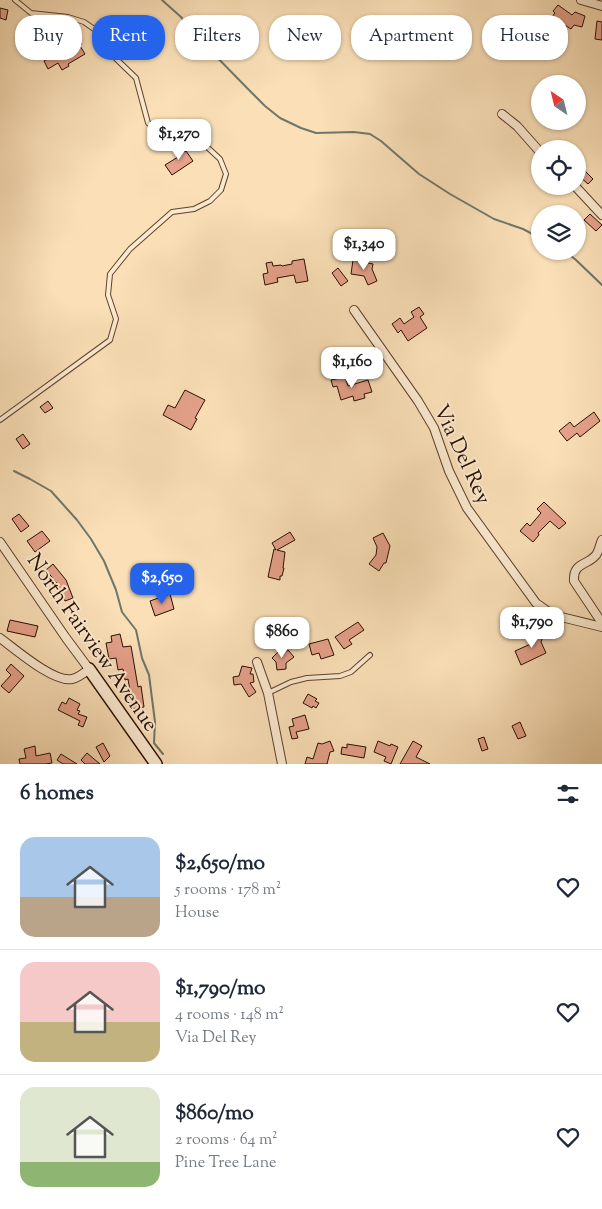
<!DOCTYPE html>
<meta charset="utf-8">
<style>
:root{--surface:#fff;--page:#f2f2f3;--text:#1f2937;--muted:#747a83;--line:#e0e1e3;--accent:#2563eb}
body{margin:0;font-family:"Sorts Mill Goudy",serif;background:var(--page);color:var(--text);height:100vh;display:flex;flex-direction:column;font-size:19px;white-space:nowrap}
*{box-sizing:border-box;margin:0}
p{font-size:16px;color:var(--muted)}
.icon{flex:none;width:28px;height:28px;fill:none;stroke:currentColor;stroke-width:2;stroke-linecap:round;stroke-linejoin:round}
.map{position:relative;height:764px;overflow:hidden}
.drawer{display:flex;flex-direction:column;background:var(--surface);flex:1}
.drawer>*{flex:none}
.guide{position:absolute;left:15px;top:15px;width:572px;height:45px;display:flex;gap:10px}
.needle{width:32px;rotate:325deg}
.controls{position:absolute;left:531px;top:75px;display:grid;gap:10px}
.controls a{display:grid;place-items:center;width:55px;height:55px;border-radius:50%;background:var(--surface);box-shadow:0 1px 4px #0004;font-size:25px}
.price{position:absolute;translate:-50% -42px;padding:0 11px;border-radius:10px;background:#fff;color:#222;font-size:16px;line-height:32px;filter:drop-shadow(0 1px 2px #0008)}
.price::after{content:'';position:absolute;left:50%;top:30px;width:15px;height:11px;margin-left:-8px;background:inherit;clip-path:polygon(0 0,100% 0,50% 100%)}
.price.active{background:var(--accent);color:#fff}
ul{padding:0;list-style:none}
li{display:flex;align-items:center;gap:15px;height:125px;padding:0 20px}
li+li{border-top:1px solid var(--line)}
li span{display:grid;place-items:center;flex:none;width:140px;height:100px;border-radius:15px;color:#555}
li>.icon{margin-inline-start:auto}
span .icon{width:60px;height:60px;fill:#fffc;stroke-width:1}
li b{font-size:21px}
h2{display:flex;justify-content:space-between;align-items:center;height:60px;padding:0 20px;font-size:21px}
.pill{padding:0 18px;border-radius:20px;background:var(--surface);box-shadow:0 1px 4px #0004;font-size:18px;line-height:45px}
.pill.active{background:var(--accent);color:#fff}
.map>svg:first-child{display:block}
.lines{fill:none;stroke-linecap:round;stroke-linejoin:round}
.stream{stroke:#6f7769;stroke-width:2}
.building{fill:#e5a18a;stroke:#290e01}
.lane-casing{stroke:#5d422e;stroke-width:6}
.street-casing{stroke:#5d422e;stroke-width:10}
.secondary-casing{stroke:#290e01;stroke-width:14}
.lane{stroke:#fcead0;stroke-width:4}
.street{stroke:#fcead0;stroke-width:8}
.secondary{stroke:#fcead0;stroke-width:11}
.labels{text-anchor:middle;stroke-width:4;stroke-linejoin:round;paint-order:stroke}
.street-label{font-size:21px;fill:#290e01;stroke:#fcead0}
</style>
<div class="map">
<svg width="602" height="764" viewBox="0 0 602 764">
<rect width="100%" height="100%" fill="#fadfb7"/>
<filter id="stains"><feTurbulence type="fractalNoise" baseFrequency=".004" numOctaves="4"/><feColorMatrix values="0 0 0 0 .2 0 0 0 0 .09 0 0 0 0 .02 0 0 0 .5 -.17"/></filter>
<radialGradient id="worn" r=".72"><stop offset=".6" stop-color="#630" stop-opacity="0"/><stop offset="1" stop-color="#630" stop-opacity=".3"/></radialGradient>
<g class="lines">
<g class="stream">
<path d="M162,0l19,17 21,25 48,49 15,15 15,12 21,10 15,5 38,-1 16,2 11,7 38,33 31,20 44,25 29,10 17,9"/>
<path d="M565,251l11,9 26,25"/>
<path d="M14,471l16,8 21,12 26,29 14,19 13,22 12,29 6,22 14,18 6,28 7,17 6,47 -1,21 9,11"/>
</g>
</g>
<g class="building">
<path d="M558,5l14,10 3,-3 10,4 -3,11 -8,-2 -3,4 -19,-12 3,-4 -2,-2z"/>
<path d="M0,8l8,2 -2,10 -6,-2z"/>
<path d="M597,21l5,1v18l-7,-1z"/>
<path d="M77,37l5,7 -2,2 5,8 -17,10 1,2 -7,4 -4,-7 -10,6 -4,-8 9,-5 -4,-8 7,-4 3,5z"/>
<path d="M181,147l3,5 2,-1 7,10 -21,14 -7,-10 13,-8 -4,-5z"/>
<path d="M581,167l12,12 -5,5 -10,-9v-4z"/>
<path d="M590,214l12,11 -6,6 -12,-11z"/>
<path d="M304,259l4,22 -12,2 -2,-8 -17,3 1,4 -13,3 -2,-11 5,-1 -2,-10 6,-1 1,4 8,-1 1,1 10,-2v-3z"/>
<path d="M353,260l20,4 -1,5 5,12 -9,4 -4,-9 -13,-2z"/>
<path d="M338,268l10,13 -7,5 -9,-13z"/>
<path d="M419,307l5,7 -4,3 7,11 -19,13 -7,-11 -3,3 -6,-9 8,-6 4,6 10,-7 -3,-5z"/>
<path d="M345,377l3,9 20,-6 4,12 -8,2 1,4 -11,3 -1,-5 -12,4 -4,-14 -4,1 -2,-7z"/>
<path d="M185,390l20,10 -10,18 2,1 -6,11 -28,-15 5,-10 7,3z"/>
<path d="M48,401l5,7 -8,5 -5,-6z"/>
<path d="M594,412l6,9 -20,16 -3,-4 -10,8 -8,-10 11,-9 4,5z"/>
<path d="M23,434l7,10 -7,5 -7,-10z"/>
<path d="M544,502l22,21 -7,6 -9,-8 -12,12 1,2 -6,7 -13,-11 7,-8 3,3 11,-13 -4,-4z"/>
<path d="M19,514l10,12 -8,6 -9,-13z"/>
<path d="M42,531l8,10 -15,11 -8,-11z"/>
<path d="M290,532l5,8 -18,10 8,2 -2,16h1l-2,8h-2v4l-12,-3 6,-28 2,1 -4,-7z"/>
<path d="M383,533l7,13 -4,17h-2l-5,8 -10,-7 7,-9 1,-8 -4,-9z"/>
<path d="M53,564l13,16 7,18 -8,3 -6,-15 -13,-16z"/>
<path d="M188,564l6,8 -7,5 -5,-9z"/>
<path d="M170,594l4,15 -19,7 -5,-15z"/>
<path d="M10,620l28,6 -3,11 -28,-6z"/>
<path d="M358,622l6,8 -15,10 3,4 -8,5 -9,-12z"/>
<path d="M538,629l7,3 -4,10 5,11 -25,12 -6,-14 18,-8z"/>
<path d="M120,634l3,13 8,-1 7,41 3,-1 3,21 -11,2 -5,-30 -3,1 -2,-11 -5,1 -2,-12 -7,1 -3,-16 6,-1 -1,-6z"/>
<path d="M328,639l6,16 -13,4 -2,-6 -7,2 -3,-11z"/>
<path d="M280,650l3,3 5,-3 6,7 -8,6v6l-9,1 -1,-8 -4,-4z"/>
<path d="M11,664l13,12 -15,17 -8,-7 10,-11 -5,-5z"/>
<path d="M242,666l10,2 -2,6h3l1,8 -4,1 6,9 -7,5 -8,-13 -7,1 -1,-8 6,-1z"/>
<path d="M308,694l9,5 -2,2 4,2 -3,5 -3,-2 -1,2 -9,-5z"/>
<path d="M69,698l11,6 -3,6 3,1 -2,3 9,3 -4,10 -5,-2 2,-4 -22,-11 4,-8 4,2z"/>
<path d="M305,715l4,14 -13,3 2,6 -6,1 -3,-12 5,-1 -2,-7z"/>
<path d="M520,722l6,14 -8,3 -6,-13z"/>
<path d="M484,737l4,12 -6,2 -4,-12z"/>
<path d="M330,741l4,10 -4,1 -3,12h-22l2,-7 6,2 5,-16 4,1z"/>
<path d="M378,741l12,5 1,-2 7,3 -7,17 -7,-3 2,-4 -12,-5z"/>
<path d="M413,741l9,5 -6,11 14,7h-30z"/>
<path d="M103,743l7,13 -6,6 -8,-15z"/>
<path d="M347,744l19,3 -2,11 -23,-4 1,-7 5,1z"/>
<path d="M35,746l1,10 14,-3 2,10 -7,1h-25l-1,-5 7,-1 -2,-9z"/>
<path d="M87,753l13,11h-15l-4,-4z"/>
<path d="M61,754l16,10h-14l-6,-4z"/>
</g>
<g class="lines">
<g class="lane-casing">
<g id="lane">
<path d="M0,420l110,-80 6,-21 -8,-24 2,-21 20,-25 42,-37 22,-3 16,-8 11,-11 5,-16 -6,-15 -14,-13 -16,-7 -20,-2 -11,-5 -11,-9 -12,-45 -28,-27 -11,-20 -13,-9 -16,-5 -37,-4 -16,-13"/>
<path d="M268,693l23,-11 16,-4 33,-2 11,-4 19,-17"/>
</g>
</g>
<g class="street-casing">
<g id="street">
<path d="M581,0l21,6"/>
<path d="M502,114l15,12 23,26"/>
<path d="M575,186l27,29"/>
<path d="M354,310l64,91 16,27 15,43 18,37 69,95 17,12 49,12"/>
<path d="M602,540c-2,4 -3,11 -6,15 -9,11 -23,7 -22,26l28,42"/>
<path d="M0,542l66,96 23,31c-5,4 -11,9 -17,10 -18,4 -57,-30 -72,-41"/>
<path d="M257,662l11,31 14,71"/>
</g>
</g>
<g class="secondary-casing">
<path id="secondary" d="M89,669l67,95"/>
</g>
<use href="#lane" class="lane"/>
<use href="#street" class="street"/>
<use href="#secondary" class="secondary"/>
</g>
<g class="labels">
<g class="street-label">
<text transform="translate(463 454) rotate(65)" y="7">Via Del Rey</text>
<text transform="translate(93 642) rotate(55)" y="7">North Fairview Avenue</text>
</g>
</g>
<rect width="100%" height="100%" filter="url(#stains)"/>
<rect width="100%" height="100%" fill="url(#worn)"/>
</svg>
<div class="controls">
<a><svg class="needle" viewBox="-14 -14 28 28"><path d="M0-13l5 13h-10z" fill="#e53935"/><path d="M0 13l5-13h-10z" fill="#747a83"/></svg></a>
<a><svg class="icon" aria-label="locate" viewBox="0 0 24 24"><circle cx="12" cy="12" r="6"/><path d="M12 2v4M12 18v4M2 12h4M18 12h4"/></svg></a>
<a><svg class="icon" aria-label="layers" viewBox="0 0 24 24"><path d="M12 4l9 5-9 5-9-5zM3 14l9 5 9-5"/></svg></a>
</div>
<b class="price" style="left:179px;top:161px">$1,270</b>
<b class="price" style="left:364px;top:271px">$1,340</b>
<b class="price" style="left:352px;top:389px">$1,160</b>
<b class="price active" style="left:162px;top:605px">$2,650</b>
<b class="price" style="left:532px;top:649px">$1,790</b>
<b class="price" style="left:282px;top:659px">$860</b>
<div class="guide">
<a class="pill">Buy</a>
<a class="pill active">Rent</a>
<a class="pill">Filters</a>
<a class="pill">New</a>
<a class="pill">Apartment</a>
<a class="pill">House</a>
</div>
</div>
<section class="drawer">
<h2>6 homes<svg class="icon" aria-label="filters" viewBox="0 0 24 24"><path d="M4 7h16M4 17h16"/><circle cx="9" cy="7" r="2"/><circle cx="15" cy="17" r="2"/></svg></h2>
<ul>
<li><span style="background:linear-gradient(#a9c7e8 60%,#b9a48a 0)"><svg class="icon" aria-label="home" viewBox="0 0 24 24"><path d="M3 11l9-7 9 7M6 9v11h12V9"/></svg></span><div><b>$2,650/mo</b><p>5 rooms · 178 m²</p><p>House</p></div><svg class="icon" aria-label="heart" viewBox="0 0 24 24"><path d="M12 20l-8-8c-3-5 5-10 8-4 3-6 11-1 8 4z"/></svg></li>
<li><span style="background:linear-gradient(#f6c9c9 60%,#c2b280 0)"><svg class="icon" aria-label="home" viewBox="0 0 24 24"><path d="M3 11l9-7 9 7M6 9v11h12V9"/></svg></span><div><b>$1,790/mo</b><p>4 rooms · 148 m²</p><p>Via Del Rey</p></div><svg class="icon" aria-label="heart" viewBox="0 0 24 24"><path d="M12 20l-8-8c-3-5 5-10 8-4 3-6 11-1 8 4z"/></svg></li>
<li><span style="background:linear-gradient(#dfe7d0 75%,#8fb573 0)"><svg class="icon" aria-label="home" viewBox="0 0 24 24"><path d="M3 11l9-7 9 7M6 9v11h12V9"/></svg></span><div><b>$860/mo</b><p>2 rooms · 64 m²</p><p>Pine Tree Lane</p></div><svg class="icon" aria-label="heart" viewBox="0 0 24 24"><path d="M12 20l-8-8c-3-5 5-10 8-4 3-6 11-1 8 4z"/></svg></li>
</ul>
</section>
